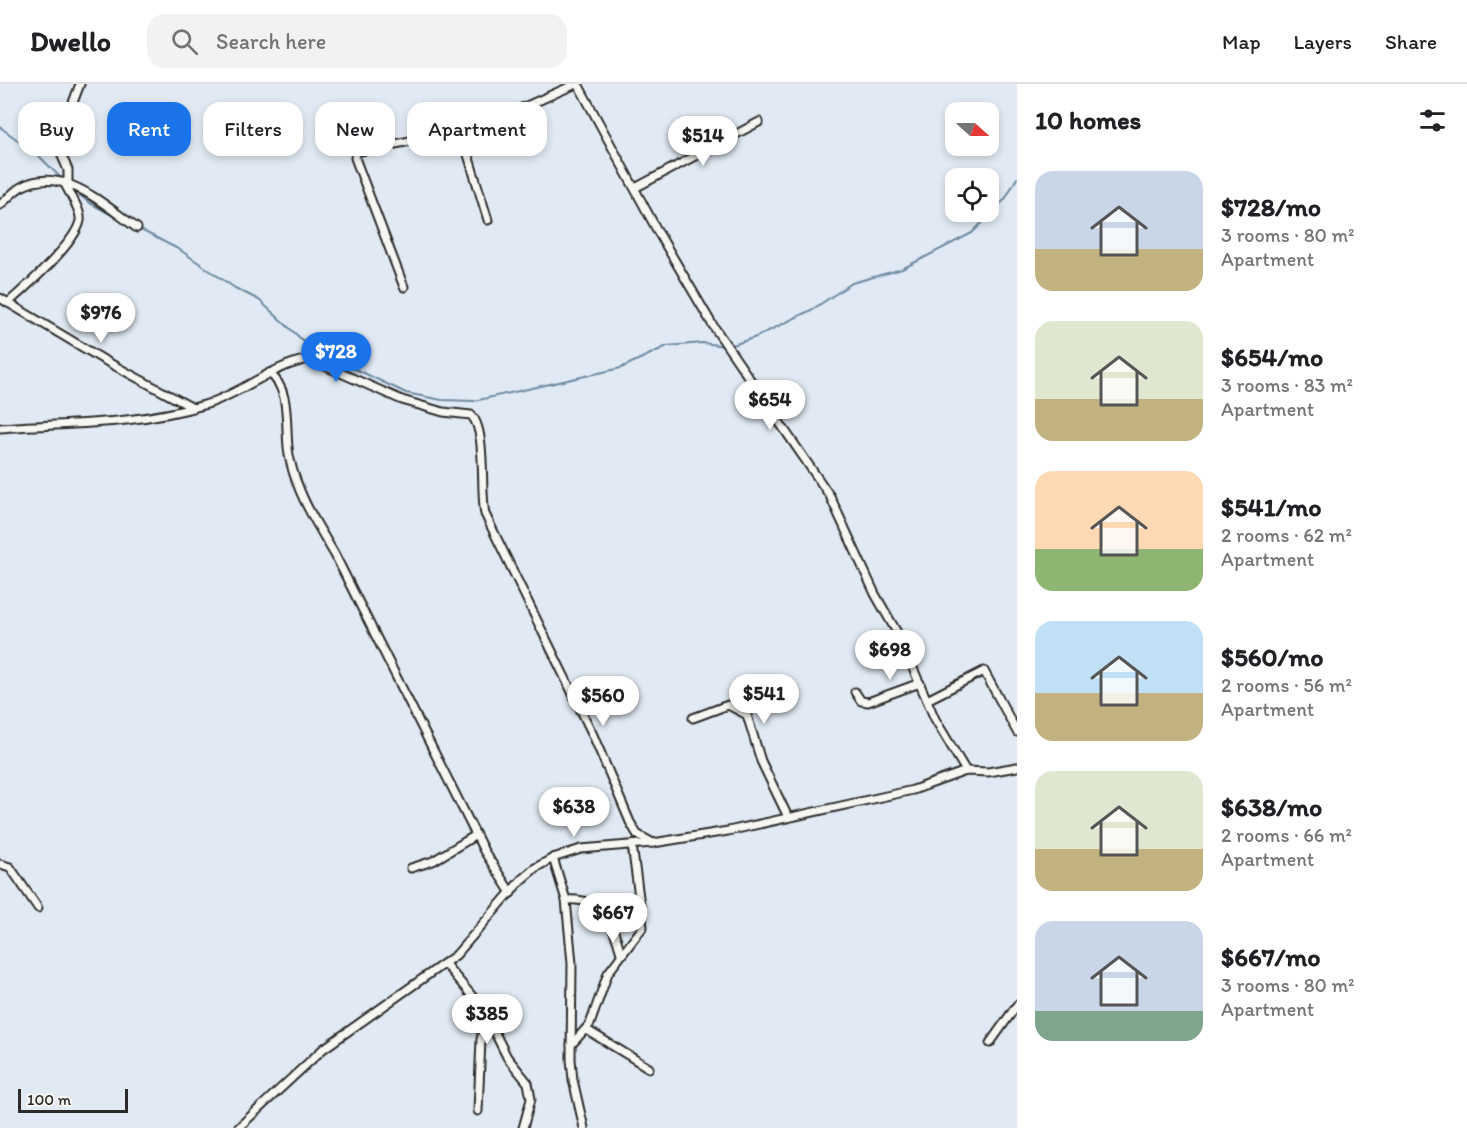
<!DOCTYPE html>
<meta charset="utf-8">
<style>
:root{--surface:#fff;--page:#f2f2f2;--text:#202124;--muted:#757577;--line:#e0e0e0;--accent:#1a73e8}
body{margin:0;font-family:Itim,sans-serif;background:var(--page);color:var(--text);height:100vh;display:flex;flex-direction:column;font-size:22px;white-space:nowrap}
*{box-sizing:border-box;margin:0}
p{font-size:20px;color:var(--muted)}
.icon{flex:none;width:33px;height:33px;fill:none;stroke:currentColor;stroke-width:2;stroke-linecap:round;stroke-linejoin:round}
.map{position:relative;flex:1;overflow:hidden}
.drawer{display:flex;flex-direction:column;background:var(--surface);width:450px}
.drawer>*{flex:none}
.banner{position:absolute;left:18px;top:18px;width:570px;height:54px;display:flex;gap:12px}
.needle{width:39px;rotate:111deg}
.fabs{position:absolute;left:945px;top:18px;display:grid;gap:12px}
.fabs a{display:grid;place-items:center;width:54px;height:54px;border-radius:12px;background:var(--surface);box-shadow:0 3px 9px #0003;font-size:30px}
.scale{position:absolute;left:18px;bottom:15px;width:110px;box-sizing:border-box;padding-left:6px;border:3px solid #2b2b2b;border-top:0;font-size:16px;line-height:21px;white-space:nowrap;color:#2b2b2b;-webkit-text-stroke:4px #f6f6f2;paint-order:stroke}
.price{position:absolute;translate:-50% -51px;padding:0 14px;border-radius:21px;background:#fff;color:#222;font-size:20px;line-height:39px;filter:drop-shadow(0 2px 3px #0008)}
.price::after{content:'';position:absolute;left:50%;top:36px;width:18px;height:14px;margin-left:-9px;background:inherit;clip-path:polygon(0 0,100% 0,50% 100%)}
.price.on{background:var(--accent);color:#fff}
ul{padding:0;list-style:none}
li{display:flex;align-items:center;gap:18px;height:150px;padding:0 18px}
li span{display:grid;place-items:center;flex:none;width:168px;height:120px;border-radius:18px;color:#555}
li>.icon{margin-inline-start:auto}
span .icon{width:72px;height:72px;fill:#fffc;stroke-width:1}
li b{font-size:26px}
h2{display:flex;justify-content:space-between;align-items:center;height:72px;padding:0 18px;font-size:26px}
.chip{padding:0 21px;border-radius:18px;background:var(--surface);box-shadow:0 3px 9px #0003;font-size:21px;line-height:54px}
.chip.on{background:var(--accent);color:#fff}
header{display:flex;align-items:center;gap:36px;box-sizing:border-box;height:84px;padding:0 30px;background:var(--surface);border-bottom:2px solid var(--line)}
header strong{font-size:28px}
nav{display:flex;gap:33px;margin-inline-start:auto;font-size:21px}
.search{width:420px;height:54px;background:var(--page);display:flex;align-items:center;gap:15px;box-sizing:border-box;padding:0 21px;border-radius:18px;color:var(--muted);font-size:22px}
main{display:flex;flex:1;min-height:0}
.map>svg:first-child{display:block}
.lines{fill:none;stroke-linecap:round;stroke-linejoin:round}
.stream{stroke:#6d8aa2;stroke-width:2}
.street-casing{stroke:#2b2b2b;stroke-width:11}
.street{stroke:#f6f6f2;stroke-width:7}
</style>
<header>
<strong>Dwello</strong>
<div class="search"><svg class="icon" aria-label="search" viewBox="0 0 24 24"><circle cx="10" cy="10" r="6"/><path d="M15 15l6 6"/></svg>Search here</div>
<nav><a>Map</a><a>Layers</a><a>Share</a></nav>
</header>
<main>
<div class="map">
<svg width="1017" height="1044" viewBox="0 0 1017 1044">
<rect width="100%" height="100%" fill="#e1eaf4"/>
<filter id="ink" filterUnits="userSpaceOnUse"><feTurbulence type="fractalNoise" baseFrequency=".0167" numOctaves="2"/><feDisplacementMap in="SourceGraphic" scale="12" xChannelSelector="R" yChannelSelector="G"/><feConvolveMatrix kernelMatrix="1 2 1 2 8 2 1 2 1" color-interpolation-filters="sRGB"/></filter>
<g filter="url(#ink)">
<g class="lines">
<g class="stream">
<path d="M0,43l39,29 25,25"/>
<path d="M75,107l13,11 33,18"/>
<path d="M139,145l41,21 55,38 24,12 52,48 95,45 36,7 32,1 147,-33 46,-22 36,-3 21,3"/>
<path d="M730,262l26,-9 57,-28 39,-26 50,-14 70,-36 33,-34 12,-21"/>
</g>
<g class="street-casing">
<g id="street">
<path d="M578,0l80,148 54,92 118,172 45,98 24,42 36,83 31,52"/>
<path d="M461,48l27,88"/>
<path d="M68,99v-13l-6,-14 17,-25 -10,-18 11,-29"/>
<path d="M635,104l124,-66"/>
<path d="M0,121c7,-6 14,-14 21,-18 42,-23 84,19 116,41"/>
<path d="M404,203l-49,-129 1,-6 123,-25 97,-43"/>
<path d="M0,214l104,62 89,48"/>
<path d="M8,219c18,-16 67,-59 72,-82 2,-11 -12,-29 -16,-39"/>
<path d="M269,289c25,18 14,60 21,87 9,38 26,62 45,95l149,296 27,42"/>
<path d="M0,344c71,-5 135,-3 204,-23 37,-11 67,-39 105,-46l93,41 41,12 28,3c16,14 9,76 14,99l108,221 37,87 7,12 16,9"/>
<path d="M855,608l6,9 7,1 52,-19"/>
<path d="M927,616l57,-29 33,61"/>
<path d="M693,634l35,-13 19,10 14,46 27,56"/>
<path d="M553,774l13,42 6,63 -1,96 2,21 11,48"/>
<path d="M0,780l10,3 28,41"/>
<path d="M411,784l22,-7 43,-26"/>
<path d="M566,816c37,-3 47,23 55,54"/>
<path d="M445,880l38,45 24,48 21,26 3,16 -8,29"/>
<path d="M587,946l62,38"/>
<path d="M990,959l27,-38"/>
<path d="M571,961l19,-21 18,-51 35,-46 -11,-82"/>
<path d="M478,1027l3,-72 6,-24"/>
<path d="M238,1044l85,-79 133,-94 65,-75 14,-12 18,-10 28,-9 72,-6 75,-12 185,-41 53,-19 22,1 29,-5"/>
</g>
</g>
<use href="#street" class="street"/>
</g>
</g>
</svg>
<div class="fabs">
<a><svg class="needle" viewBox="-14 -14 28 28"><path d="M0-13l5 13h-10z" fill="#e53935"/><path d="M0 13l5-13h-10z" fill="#757577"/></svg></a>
<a><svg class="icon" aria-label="locate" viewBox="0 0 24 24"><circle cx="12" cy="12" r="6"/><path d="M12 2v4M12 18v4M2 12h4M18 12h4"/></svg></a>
</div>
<div class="scale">100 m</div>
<b class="price" style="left:703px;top:83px">$514</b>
<b class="price" style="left:101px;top:260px">$976</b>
<b class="price on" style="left:336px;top:299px">$728</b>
<b class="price" style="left:770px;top:347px">$654</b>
<b class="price" style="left:890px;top:597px">$698</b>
<b class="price" style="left:764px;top:641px">$541</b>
<b class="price" style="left:603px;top:643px">$560</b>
<b class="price" style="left:574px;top:754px">$638</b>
<b class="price" style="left:613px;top:860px">$667</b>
<b class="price" style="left:487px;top:961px">$385</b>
<div class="banner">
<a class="chip">Buy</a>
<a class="chip on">Rent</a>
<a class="chip">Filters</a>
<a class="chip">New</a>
<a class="chip">Apartment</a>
</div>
</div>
<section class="drawer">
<h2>10 homes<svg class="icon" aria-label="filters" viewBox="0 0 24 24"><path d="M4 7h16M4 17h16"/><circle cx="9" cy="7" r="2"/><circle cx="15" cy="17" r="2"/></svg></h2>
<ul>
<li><span style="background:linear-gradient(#c9d6e8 65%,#c2b280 0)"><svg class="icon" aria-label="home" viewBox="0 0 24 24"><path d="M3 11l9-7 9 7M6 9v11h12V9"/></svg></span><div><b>$728/mo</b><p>3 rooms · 80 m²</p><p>Apartment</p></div></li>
<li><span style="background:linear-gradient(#dfe7d0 65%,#c2b280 0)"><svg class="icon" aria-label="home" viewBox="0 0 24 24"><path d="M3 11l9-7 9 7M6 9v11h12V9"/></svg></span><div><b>$654/mo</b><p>3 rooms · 83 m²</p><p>Apartment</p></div></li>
<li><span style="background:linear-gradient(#ffd9b3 65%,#8fb573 0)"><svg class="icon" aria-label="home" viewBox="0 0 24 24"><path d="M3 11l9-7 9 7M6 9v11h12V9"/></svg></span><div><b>$541/mo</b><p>2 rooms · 62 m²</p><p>Apartment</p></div></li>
<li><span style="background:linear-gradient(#bfe0f5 60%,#c2b280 0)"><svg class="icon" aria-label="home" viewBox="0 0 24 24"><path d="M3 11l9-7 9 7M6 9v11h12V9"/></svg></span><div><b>$560/mo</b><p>2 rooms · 56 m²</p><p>Apartment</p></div></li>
<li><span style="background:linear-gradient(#dfe7d0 65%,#c2b280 0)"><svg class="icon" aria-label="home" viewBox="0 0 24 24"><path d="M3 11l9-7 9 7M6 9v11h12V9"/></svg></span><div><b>$638/mo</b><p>2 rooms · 66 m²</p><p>Apartment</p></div></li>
<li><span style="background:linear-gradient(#c9d6e8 75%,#7fa58c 0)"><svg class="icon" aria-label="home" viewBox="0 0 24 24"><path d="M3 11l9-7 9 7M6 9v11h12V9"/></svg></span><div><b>$667/mo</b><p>3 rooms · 80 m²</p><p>Apartment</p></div></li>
</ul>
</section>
</main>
